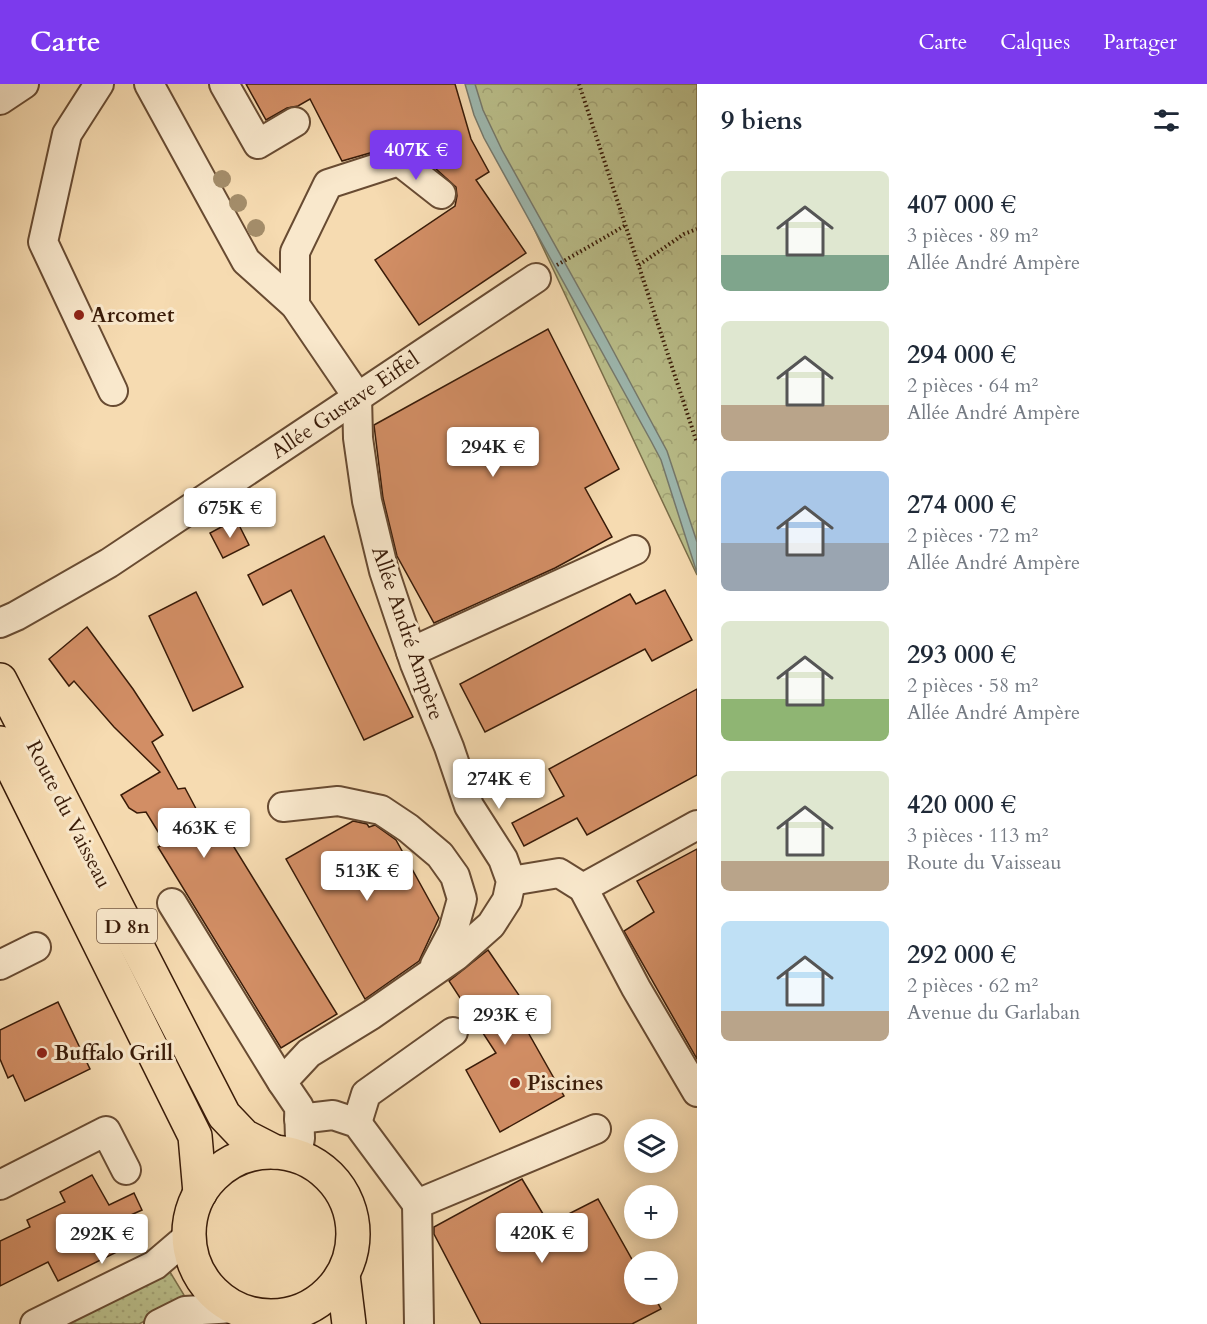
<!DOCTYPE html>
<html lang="fr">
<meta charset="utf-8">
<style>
:root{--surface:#fff;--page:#f2f2f3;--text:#1f2937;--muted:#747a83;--accent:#7c3aed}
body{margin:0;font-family:Cardo,serif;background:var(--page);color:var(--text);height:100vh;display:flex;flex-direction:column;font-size:22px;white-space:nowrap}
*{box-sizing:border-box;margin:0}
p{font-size:20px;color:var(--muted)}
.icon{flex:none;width:33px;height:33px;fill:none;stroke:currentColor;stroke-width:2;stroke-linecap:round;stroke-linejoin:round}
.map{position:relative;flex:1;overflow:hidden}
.panel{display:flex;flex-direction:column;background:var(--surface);width:510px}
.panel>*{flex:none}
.buttons{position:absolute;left:624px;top:1035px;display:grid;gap:12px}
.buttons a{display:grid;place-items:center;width:54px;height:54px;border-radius:50%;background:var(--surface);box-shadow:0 3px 15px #0003;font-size:30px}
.price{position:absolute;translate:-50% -51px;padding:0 14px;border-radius:6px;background:#fff;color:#222;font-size:20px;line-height:39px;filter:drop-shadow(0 2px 3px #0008)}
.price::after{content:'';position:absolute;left:50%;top:36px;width:18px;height:14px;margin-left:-9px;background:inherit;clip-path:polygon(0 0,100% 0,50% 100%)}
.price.on{background:var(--accent);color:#fff}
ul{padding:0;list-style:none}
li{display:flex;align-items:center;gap:18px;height:150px;padding:0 24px}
li span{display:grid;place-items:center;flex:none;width:168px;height:120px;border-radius:9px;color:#555}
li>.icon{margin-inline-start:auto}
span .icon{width:72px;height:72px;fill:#fffc;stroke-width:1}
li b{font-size:26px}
h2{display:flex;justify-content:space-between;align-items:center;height:72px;padding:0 24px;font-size:26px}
header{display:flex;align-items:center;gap:36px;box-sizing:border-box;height:84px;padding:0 30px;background:var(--accent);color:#fff}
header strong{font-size:28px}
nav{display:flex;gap:33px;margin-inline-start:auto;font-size:21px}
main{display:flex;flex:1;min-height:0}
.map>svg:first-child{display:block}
.grass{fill:url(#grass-dots);stroke:#7a6e4a;stroke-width:1.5}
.forest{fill:url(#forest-crowns);stroke:#7a6e4a;stroke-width:1.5}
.water{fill:#9ebab2;stroke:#767a6e;stroke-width:1.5}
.building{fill:#d28e65;stroke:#391b08;stroke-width:1.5}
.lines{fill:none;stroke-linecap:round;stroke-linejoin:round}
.minor-casing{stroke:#684b32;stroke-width:32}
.major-casing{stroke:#391b08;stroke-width:36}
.path{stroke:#391b08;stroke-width:4;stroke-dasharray:1.5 3;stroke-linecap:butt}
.minor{stroke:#f9e8cc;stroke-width:28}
.major{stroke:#f6dbb1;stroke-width:33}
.tree{fill:#a48d6a}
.poi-dot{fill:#8f2418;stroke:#f9e8cc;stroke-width:2}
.labels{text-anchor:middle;stroke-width:6;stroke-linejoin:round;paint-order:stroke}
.shield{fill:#f9e8cc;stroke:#735843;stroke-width:1.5}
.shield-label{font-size:20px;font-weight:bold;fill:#391b08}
.poi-label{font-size:21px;font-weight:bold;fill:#391b08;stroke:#f9e8cc;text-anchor:start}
.street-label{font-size:21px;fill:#391b08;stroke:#f9e8cc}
</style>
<header>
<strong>Carte</strong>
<nav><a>Carte</a><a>Calques</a><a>Partager</a></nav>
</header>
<main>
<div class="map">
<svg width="697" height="1240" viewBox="0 0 697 1240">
<defs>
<pattern id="grass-dots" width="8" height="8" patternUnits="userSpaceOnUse" patternTransform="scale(1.5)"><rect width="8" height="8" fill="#bbc08c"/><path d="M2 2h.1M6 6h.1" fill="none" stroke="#a2a477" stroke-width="1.8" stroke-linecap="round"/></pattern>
<pattern id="forest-crowns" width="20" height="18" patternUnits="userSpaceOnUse" patternTransform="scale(1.5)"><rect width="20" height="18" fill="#bbc08c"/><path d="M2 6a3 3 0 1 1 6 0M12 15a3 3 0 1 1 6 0" fill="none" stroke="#a2a477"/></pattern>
</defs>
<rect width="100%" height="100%" fill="#f6dbb1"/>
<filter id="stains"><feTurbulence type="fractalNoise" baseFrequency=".00333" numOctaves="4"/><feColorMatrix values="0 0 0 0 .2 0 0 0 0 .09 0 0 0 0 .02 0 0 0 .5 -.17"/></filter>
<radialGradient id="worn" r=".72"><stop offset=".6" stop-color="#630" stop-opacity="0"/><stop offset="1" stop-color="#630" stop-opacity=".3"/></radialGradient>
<path class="grass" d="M170,1188l14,23 -22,17 -23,12h-87l104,-51z"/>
<path class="forest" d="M466,0h231v491z"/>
<path class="water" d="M465,0h10l8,26 19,40 93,167 72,134 30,91v31l-36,-113 -10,-19 -167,-303 -10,-23z"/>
<g class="building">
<path d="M246,0h209l16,55 18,33 -13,8 50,73 -107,72 -44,-65 80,-54 2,-10 -1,-9 -21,-19 -16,-29 -77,22 -32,-62 -12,7 -11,2 -21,12z"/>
<path d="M548,245l71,140 -34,19 27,49 -57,31 -121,55 -37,-67 -14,-58 -9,-73z"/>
<path d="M236,435l13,26 -26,13 -13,-25z"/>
<path d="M324,452l89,181 -49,23 -73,-150 -28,15 -15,-30z"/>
<path d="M665,506l27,50 -40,21 -7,-12 -160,83 -25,-48 170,-90 6,10z"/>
<path d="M196,508l47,95 -50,24 -44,-95z"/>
<path d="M87,543l46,62 30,46 -11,7 26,47 7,-1 17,32 11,-7 124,201 -56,34 -123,-201 7,-4 -19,-31 -9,1 -8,-5 -8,-13 39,-23 -46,-45 -40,-46 -5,5 -20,-27z"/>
<path d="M697,605v86l-110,60 -10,-17 -53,28 -12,-23 52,-27 -15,-27z"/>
<path d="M353,737l14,3 2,3 6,-2 21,15 43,78 -20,43 -54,38 -79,-140z"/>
<path d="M697,765v210l-73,-128 30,-19 -17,-31z"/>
<path d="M488,866l52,76 -11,8 35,62 -64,36 -34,-62 30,-17 -47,-72z"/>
<path d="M58,918l32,67 -65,32 -12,-26 -5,3 -8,-19v-29z"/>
<path d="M92,1091l17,30 25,-12 8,17 -25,11 12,25 -71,35 -10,-19 -48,24v-45l30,-14 -3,-7 38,-18 -5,-10z"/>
<path d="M522,1095l27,45 49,-25 36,64v31h19l8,15 -29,15h-151l-47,-90v-7z"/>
</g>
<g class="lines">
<g class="minor-casing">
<g id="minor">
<path d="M99,0l-32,50 -24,108 70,149"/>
<path d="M149,0l97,177 49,44 62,91 1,42 9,63 17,70 31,93 34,83 20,59 34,53 8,22 -4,19 -16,25 -35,31 -85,59 -62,38 -27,29 17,25 1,31 -3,18"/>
<path d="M224,0l34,60 37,-22"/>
<path d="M0,16l24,-16"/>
<path d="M295,221v-53l33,-68 71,-23 42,33"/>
<path d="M0,539l16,-7 93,-53 427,-285"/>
<path d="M411,568l224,-102"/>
<path d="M283,723l55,-6 43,9 27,18 32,27 15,21 7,23 -9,32 -18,34"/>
<path d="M511,797l48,-8 24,15 53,100 61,104"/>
<path d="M583,804l114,-63"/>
<path d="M172,819l110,179"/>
<path d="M0,881l36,-18"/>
<path d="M299,1035l34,-4 24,8 60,81 179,-75"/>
<path d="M357,1039l9,-29 87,-62"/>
<path d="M0,1101l106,-54 20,39"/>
<path d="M417,1120l2,120"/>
<path d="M35,1240l120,-59 34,-29"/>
<path d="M159,1240l26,-13 50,-3"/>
</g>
</g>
<g class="major-casing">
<g id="major">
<path d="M0,596l224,435 20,21 31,16"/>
<path d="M0,659l195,393 5,57"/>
<circle cx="271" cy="1150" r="82"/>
<path d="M343,1191l6,49"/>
</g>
</g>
<g class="path">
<path d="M579,0l118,359"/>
<path d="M557,181l69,-40"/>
<path d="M639,181l45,-31 13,-5"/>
</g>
<use href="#minor" class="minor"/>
<use href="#major" class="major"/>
</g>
<g class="tree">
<circle cx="222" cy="95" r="9"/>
<circle cx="238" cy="119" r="9"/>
<circle cx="256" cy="144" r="9"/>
</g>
<g class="poi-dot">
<circle cx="79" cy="231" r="6"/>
<circle cx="42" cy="969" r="6"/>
<circle cx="515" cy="999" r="6"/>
</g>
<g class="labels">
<rect class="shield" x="97" y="825" width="60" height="34" rx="4.5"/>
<g class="shield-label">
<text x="127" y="849">D 8n</text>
</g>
<g class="poi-label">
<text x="91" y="238">Arcomet</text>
<text x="54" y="976">Buffalo Grill</text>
<text x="527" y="1006">Piscines</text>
</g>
<g class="street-label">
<text transform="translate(345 321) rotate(-34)" y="7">Allée Gustave Eiffel</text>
<text transform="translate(408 549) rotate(71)" y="7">Allée André Ampère</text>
<text transform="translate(69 730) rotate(63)" y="7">Route du Vaisseau</text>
</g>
</g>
<rect width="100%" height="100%" filter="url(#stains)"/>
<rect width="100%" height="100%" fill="url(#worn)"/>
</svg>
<div class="buttons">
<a><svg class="icon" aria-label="layers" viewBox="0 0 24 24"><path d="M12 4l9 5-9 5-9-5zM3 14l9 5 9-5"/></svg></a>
<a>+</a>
<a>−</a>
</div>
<b class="price on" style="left:416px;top:97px">407K €</b>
<b class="price" style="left:493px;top:394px">294K €</b>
<b class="price" style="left:230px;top:455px">675K €</b>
<b class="price" style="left:499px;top:726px">274K €</b>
<b class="price" style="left:204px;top:775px">463K €</b>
<b class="price" style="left:367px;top:818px">513K €</b>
<b class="price" style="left:505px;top:962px">293K €</b>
<b class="price" style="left:542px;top:1180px">420K €</b>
<b class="price" style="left:102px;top:1181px">292K €</b>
</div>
<section class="panel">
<h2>9 biens<svg class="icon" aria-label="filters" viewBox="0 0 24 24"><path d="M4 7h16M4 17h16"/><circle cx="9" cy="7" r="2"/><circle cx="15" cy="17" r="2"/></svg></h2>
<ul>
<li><span style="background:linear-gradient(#dfe7d0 70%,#7fa58c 0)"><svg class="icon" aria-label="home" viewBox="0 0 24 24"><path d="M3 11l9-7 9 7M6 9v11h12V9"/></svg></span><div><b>407 000 €</b><p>3 pièces · 89 m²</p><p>Allée André Ampère</p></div></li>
<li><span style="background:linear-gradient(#dfe7d0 70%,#b9a48a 0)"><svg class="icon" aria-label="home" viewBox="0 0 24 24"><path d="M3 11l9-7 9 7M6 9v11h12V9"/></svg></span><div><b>294 000 €</b><p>2 pièces · 64 m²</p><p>Allée André Ampère</p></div></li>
<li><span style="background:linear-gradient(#a9c7e8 60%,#9aa5b1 0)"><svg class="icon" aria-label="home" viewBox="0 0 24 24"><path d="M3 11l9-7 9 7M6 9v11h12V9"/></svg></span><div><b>274 000 €</b><p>2 pièces · 72 m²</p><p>Allée André Ampère</p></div></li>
<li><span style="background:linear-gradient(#dfe7d0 65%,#8fb573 0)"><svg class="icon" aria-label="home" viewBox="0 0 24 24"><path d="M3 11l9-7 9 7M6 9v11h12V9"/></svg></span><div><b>293 000 €</b><p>2 pièces · 58 m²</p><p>Allée André Ampère</p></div></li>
<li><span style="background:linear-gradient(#dfe7d0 75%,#b9a48a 0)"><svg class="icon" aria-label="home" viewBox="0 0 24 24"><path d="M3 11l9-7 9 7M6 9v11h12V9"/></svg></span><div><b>420 000 €</b><p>3 pièces · 113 m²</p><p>Route du Vaisseau</p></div></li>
<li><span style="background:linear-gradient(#bfe0f5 75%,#b9a48a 0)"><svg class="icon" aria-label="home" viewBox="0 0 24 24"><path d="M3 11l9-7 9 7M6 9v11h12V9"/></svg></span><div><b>292 000 €</b><p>2 pièces · 62 m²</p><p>Avenue du Garlaban</p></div></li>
</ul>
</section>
</main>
